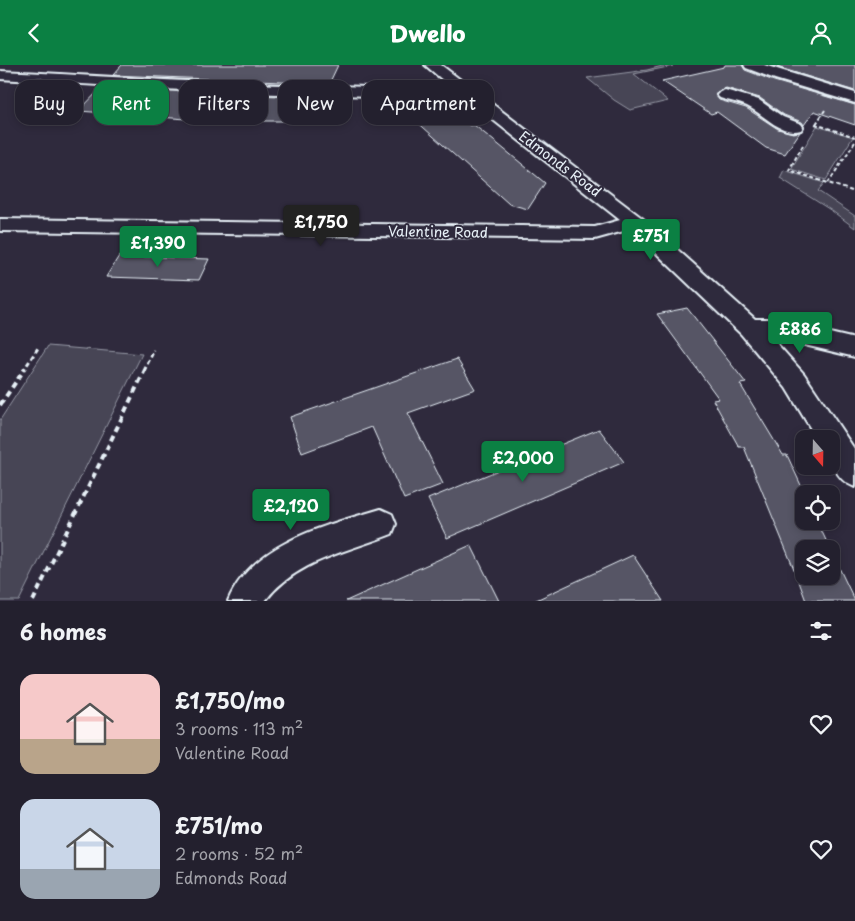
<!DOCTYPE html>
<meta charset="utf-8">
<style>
:root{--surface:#23202e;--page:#2f2d3a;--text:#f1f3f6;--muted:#a3a3aa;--line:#403e4a;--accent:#0b8043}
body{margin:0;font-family:"Playpen Sans",sans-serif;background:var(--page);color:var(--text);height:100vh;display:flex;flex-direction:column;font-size:19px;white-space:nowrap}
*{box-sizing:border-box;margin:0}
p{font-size:16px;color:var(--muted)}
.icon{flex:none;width:28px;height:28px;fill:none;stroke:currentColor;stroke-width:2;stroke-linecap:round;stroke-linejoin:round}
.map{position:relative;height:536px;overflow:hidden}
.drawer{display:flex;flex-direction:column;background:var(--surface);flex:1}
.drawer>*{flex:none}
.guide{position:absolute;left:15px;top:15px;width:500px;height:45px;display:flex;gap:10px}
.needle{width:32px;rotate:160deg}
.controls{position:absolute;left:795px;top:365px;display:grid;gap:10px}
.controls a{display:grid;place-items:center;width:45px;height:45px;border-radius:10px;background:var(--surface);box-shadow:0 2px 8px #0003,0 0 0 1px var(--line);font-size:25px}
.price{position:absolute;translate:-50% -42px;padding:0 11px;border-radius:5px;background:var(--accent);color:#fff;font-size:16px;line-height:32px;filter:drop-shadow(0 1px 2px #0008)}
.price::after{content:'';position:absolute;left:50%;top:30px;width:15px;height:11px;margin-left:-8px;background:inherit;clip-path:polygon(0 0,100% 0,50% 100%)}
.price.active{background:#222;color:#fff}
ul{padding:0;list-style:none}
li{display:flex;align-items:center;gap:15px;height:125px;padding:0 20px}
li span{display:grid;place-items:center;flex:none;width:140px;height:100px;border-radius:15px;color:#555}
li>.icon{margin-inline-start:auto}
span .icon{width:60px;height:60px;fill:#fffc;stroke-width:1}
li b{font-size:21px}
h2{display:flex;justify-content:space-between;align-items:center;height:60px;padding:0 20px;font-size:21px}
.tag{padding:0 18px;border-radius:15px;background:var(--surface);box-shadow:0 2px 8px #0003,0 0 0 1px var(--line);font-size:18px;line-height:45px}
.tag.active{background:var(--accent);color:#fff}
header{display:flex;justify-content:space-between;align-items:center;height:65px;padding:0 20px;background:var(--accent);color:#fff;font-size:22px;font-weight:800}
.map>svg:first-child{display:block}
.green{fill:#464455;stroke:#979aa6}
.building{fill:#575565;stroke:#e8f1f8}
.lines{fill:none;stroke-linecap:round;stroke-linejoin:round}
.street-casing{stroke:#e8f1f8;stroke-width:4}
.path-far2{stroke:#e8f1f8;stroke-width:2;stroke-dasharray:4 2.5;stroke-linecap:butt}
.path-far1{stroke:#e8f1f8;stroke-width:3;stroke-dasharray:4.5 3;stroke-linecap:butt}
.path{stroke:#e8f1f8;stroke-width:4;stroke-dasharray:6 4.5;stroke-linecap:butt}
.street{fill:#2f2a3d;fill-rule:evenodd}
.tree{fill:#757684}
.labels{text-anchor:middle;stroke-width:4;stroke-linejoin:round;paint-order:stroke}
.street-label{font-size:14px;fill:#e8f1f8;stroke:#2f2a3d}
</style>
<header><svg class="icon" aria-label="back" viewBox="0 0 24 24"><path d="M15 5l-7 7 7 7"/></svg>Dwello<svg class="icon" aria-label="person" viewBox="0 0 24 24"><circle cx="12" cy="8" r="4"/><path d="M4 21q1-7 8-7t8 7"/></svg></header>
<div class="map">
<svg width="855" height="536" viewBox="0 0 855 536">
<rect width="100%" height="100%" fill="#2f2a3d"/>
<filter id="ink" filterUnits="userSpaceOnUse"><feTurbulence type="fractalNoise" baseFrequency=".02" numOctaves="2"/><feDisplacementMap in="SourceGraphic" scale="10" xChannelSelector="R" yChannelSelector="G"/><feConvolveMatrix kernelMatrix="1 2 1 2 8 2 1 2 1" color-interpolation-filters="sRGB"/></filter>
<g filter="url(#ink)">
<g class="green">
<path d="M666,0l7,1 -39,8 34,27 -38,9 -16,-10 -27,-22 60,-8z"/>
<path d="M817,61l36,11 -27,43 -35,-11z"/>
<path d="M784,105l40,13 -6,8 37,25v12l-23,-17 -52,-33z"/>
<path d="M48,281l94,8 -123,247h-19v-181z"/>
</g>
<g class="building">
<path d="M122,0h216l-9,19 -216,-9z"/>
<path d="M725,0h17l3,5 29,11 81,24v20l-41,-14 -10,14 -2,-3 -18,-7 -24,-17 -34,-10 -10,6 3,6 27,8 32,21 15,4 7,-1 -15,22 -19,-6 -49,-36 -6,2 -49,-33 62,-14z"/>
<path d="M770,0h85v26z"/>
<path d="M102,22l142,8 79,2 -9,19 -7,5h-94l-134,-10z"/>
<path d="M395,37l64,15 11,9 4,-1 25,20 46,38 -17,26 -19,-5z"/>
<path d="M119,191l90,3 -10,21 -93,-3z"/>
<path d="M687,243l59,75 -6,1 43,71h4l18,39 -1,27h13l13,28h-26v27h27v-25l24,50h-49l-8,-22 -54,-132h-5l-26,-47 6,-1 -62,-85z"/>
<path d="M457,294l18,30 -67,24 35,71 -39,15 -32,-72 -70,26 -12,-36z"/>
<path d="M599,364l25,33 -177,76 -19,-39z"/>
<path d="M471,480l28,56h-153z"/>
<path d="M633,490l30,46h-129z"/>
</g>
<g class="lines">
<g class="street-casing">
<g id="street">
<path d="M425,0h16l201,153 113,101h15l85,20v18l-84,-20 33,37 51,76v37c-22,-8 -24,-27 -24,-48h-14l-31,-51 -45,-54 -110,-105 -36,10 -595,-8v-12l595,8 25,-7 -166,-131c-42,11 -86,6 -128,6 -109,-1 -218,-10 -326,-16v-8c110,5 221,14 331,15 37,0 78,5 114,-4z"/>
<path d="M744,0h20l91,28v10l-80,-24 -29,-11z"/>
<path d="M725,25l34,10 24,17 18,7 2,3 -2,3c-21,6 -37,-16 -54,-24 -8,-4 -19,-5 -27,-8l-3,-3 3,-3z"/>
<path d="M381,444l11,5 4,10 -4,10c-45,18 -96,26 -127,67h-37c24,-58 98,-76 153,-92z"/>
</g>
</g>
<g class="path-far2">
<path d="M815,59l40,13"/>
<path d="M816,59l9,-14"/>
<path d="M803,80l-14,25 66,22"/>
<path d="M828,118l27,-41"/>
</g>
<g class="path-far1">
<path d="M23,306l15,-23"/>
<path d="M144,306l10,-21"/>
</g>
<g class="path">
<path d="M0,340l24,-35"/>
<path d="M33,536l112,-231"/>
</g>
<use href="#street" class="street"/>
</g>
<circle class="tree" cx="39" cy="17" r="5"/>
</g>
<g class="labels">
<g class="street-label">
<text transform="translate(560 99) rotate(37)" y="5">Edmonds Road</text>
<text transform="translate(438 167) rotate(1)" y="5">Valentine Road</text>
</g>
</g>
</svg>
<div class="controls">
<a><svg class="needle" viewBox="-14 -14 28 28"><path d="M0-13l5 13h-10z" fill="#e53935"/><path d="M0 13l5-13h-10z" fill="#a3a3aa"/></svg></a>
<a><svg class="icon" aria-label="locate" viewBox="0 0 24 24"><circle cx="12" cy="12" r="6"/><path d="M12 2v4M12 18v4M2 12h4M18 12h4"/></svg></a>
<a><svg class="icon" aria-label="layers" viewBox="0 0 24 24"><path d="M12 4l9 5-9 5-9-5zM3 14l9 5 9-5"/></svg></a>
</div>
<b class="price active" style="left:321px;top:182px">£1,750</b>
<b class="price" style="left:651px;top:196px">£751</b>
<b class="price" style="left:158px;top:203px">£1,390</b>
<b class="price" style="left:800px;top:289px">£886</b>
<b class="price" style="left:523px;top:418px">£2,000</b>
<b class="price" style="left:291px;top:466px">£2,120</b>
<div class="guide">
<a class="tag">Buy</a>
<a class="tag active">Rent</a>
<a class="tag">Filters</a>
<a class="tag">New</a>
<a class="tag">Apartment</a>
</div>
</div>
<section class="drawer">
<h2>6 homes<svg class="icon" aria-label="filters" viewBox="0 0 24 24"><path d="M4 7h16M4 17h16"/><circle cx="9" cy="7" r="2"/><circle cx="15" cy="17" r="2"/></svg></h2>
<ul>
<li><span style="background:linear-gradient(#f6c9c9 65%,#b9a48a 0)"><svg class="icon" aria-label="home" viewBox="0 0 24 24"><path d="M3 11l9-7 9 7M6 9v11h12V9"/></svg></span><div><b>£1,750/mo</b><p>3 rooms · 113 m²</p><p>Valentine Road</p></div><svg class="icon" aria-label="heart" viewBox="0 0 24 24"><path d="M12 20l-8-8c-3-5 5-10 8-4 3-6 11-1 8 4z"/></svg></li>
<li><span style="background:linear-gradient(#c9d6e8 70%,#9aa5b1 0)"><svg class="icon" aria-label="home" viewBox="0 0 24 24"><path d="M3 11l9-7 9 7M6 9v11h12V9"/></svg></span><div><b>£751/mo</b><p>2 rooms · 52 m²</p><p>Edmonds Road</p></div><svg class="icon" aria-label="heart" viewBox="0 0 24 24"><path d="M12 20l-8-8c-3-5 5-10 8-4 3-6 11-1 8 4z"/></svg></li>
</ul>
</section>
